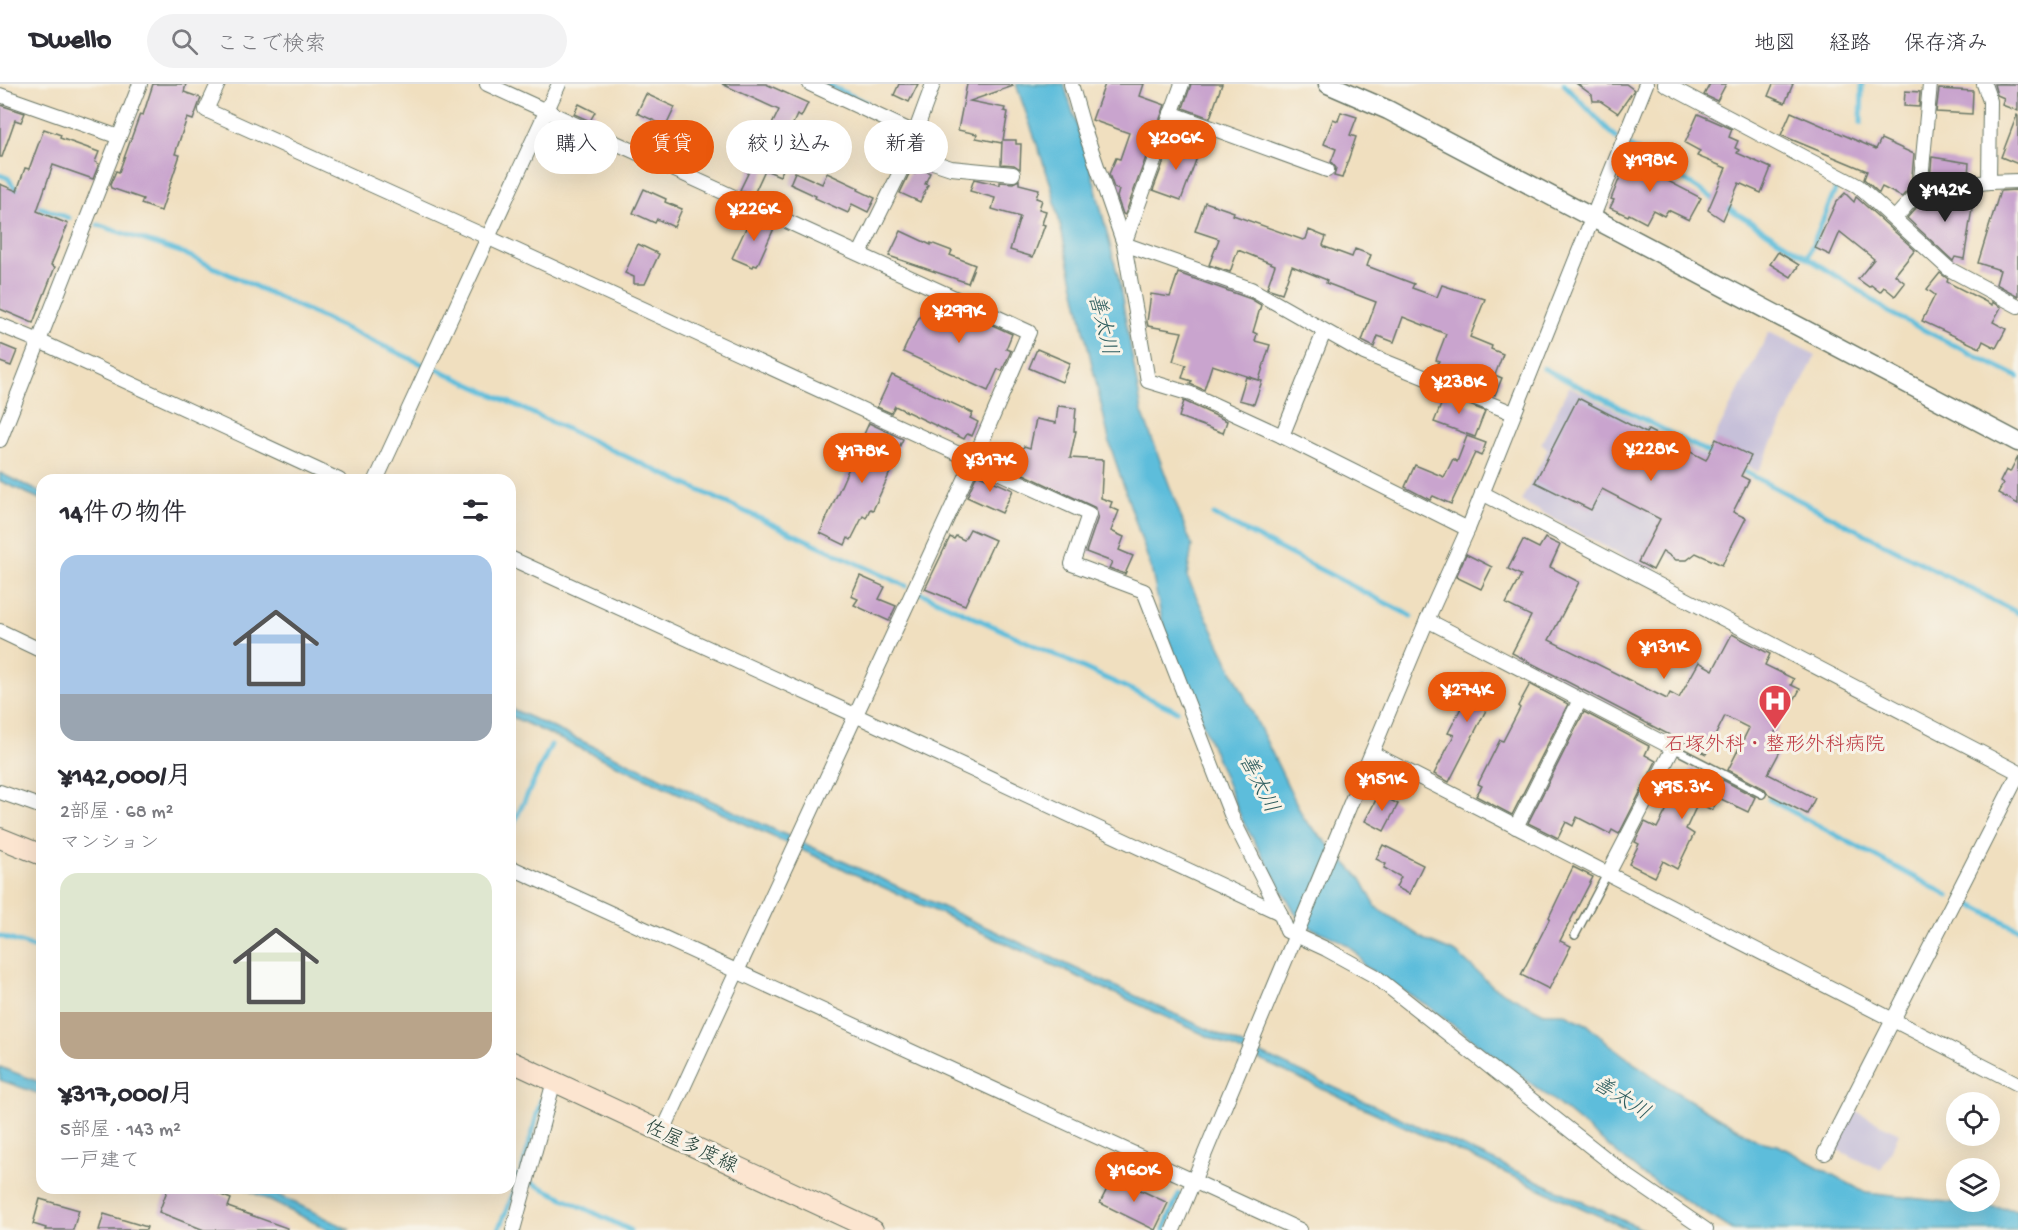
<!DOCTYPE html>
<html lang="ja">
<meta charset="utf-8">
<style>
:root{--surface:#fff;--page:#f2f2f3;--text:#2b2b33;--muted:#7c7c81;--line:#e1e1e2;--accent:#ea580c}
body{margin:0;font-family:"Gochi Hand","Klee One",sans-serif;background:var(--page);color:var(--text);height:100vh;display:flex;flex-direction:column;font-size:22px;white-space:nowrap}
*{box-sizing:border-box;margin:0}
p{font-size:20px;color:var(--muted)}
.icon{flex:none;width:33px;height:33px;fill:none;stroke:currentColor;stroke-width:2;stroke-linecap:round;stroke-linejoin:round}
.map{position:relative;flex:1;overflow:hidden}
.side{position:absolute;left:36px;top:390px;width:480px;height:720px;display:flex;flex-direction:column;background:var(--surface);border-radius:18px;box-shadow:0 6px 24px #0002}
.side>*{flex:none}
.banner{position:absolute;left:534px;top:36px;width:570px;height:54px;display:flex;gap:12px}
.fabs{position:absolute;left:1946px;top:1008px;display:grid;gap:12px}
.fabs a{display:grid;place-items:center;width:54px;height:54px;border-radius:50%;background:var(--surface);box-shadow:0 6px 24px #0002;font-size:30px}
.price{position:absolute;translate:-50% -51px;padding:0 14px;border-radius:21px;background:var(--accent);color:#fff;font-size:20px;line-height:39px;filter:drop-shadow(0 2px 3px #0008)}
.price::after{content:'';position:absolute;left:50%;top:36px;width:18px;height:14px;margin-left:-9px;background:inherit;clip-path:polygon(0 0,100% 0,50% 100%)}
.price.on{background:#222;color:#fff}
ul{padding:0;list-style:none}
li{display:grid;align-content:center;gap:12px;height:318px;padding:0 24px}
li span{display:grid;place-items:center;height:186px;border-radius:18px;color:#555}
li>.icon{margin-inline-start:auto}
span .icon{width:108px;height:108px;fill:#fffc;stroke-width:1}
li b{font-size:26px}
h2{display:flex;justify-content:space-between;align-items:center;height:72px;padding:0 24px;font-size:26px}
.chip{padding:0 21px;border-radius:27px;background:var(--surface);box-shadow:0 6px 24px #0002;font-size:21px;line-height:54px}
.chip.on{background:var(--accent);color:#fff}
header{display:flex;align-items:center;gap:36px;box-sizing:border-box;height:84px;padding:0 30px;background:var(--surface);border-bottom:2px solid var(--line)}
header strong{font-size:28px}
nav{display:flex;gap:33px;margin-inline-start:auto;font-size:21px}
.search{width:420px;height:54px;background:var(--page);display:flex;align-items:center;gap:15px;box-sizing:border-box;padding:0 21px;border-radius:33px;color:var(--muted);font-size:22px}
.map>svg:first-child{display:block}
.industrial{fill:#c6c0d9}
.water{fill:#5dbddb;stroke:#3e7d88;stroke-width:1.5}
.lines{fill:none;stroke-linecap:round;stroke-linejoin:round}
.stream{stroke:#5dbddb;stroke-width:5}
.building{fill:#c9a4ce}
.service-casing{stroke:#687665;stroke-width:10}
.minor-casing{stroke:#687665;stroke-width:16}
.tertiary-casing{stroke:#687665;stroke-width:21}
.secondary-casing{stroke:#687665;stroke-width:22}
.service{stroke:#fff;stroke-width:7}
.minor{stroke:#fff;stroke-width:14}
.tertiary{stroke:#fff;stroke-width:18}
.secondary{stroke:#fce5d0;stroke-width:20}
.labels{text-anchor:middle;stroke-width:6;stroke-linejoin:round;paint-order:stroke}
.health-label{font-size:20px;fill:#be3a42;stroke:#f7f3e8}
.street-label{font-size:20px;fill:#1f3d34;stroke:#f7f3e8}
.water-label{font-size:21px;font-style:italic;fill:#2e5d5e;stroke:#f7f3e8}
</style>
<header>
<strong>Dwello</strong>
<div class="search"><svg class="icon" aria-label="search" viewBox="0 0 24 24"><circle cx="10" cy="10" r="6"/><path d="M15 15l6 6"/></svg>ここで検索</div>
<nav><a>地図</a><a>経路</a><a>保存済み</a></nav>
</header>
<div class="map">
<svg width="2018" height="1146" viewBox="0 0 2018 1146">
<rect width="100%" height="100%" fill="#f7f3e8"/>
<filter id="ink" filterUnits="userSpaceOnUse"><feTurbulence type="fractalNoise" baseFrequency=".0167" numOctaves="2"/><feDisplacementMap in="SourceGraphic" scale="12" xChannelSelector="R" yChannelSelector="G"/><feConvolveMatrix kernelMatrix="1 2 1 2 8 2 1 2 1" color-interpolation-filters="sRGB"/></filter>
<filter id="wash" filterUnits="userSpaceOnUse"><feTurbulence type="fractalNoise" baseFrequency=".008" numOctaves="4" result="noise"/><feDisplacementMap in="SourceGraphic" scale="24" xChannelSelector="R" yChannelSelector="G"/><feGaussianBlur stdDeviation="1.35" result="paint"/><feColorMatrix in="noise" values="0 0 0 0 0 0 0 0 0 0 0 0 0 0 0 0 0 1.4 0 .05"/><feComposite in="paint" operator="in"/></filter>
<g filter="url(#wash)">
<rect width="100%" height="100%" fill="#f0dfbf"/>
<g class="industrial">
<path d="M1769,248l47,23 -58,117 -49,-24z"/>
<path d="M1569,302l141,72 -56,115 -133,-72 27,-52 -7,-5z"/>
<path d="M1852,1025l47,24 -18,37 -48,-22z"/>
</g>
<g class="water">
<path d="M1016,0h48l27,86 27,106 24,136 50,134 -5,31 117,242 57,60 15,28 51,34 29,12 39,35 49,25h19l25,12 27,24 56,40 87,52 20,4 88,48 152,17v20h-285l-90,-55 -90,-75 -128,-96 -61,-38c-8,-23 -32,-28 -52,-38 -5,-3 -10,-8 -15,-12l-55,-96 -78,-191 -13,-61 -40,-120 -60,-263z"/>
<path d="M0,389l42,20v7l-42,-19z"/>
<path d="M510,624l1134,522h-14l-1120,-514z"/>
<path d="M0,983l42,16v12l-42,-15z"/>
<path d="M244,1104h21l85,42h-21z"/>
</g>
<g class="lines">
<g class="stream">
<path d="M826,0l41,19"/>
<path d="M1564,0l52,54"/>
<path d="M1861,39l1,-39"/>
<path d="M1630,62l235,148 23,18 130,65"/>
<path d="M0,91l8,3 8,12 -2,5"/>
<path d="M34,121l35,13"/>
<path d="M98,141l85,28 239,111"/>
<path d="M1807,174l30,-72"/>
<path d="M435,284l471,218"/>
<path d="M1543,284l172,88"/>
<path d="M1739,385l279,144"/>
<path d="M1214,431l197,101"/>
<path d="M919,508l258,119"/>
<path d="M1769,715l180,97"/>
<path d="M510,747l41,-86"/>
<path d="M1960,815l58,30"/>
<path d="M0,852l42,14"/>
<path d="M510,1089l10,5"/>
<path d="M532,1099l98,47"/>
<path d="M498,1146l22,-52 21,-78"/>
<path d="M1164,1146l15,-36"/>
</g>
</g>
<g id="blocks">
<g class="building">
<path d="M153,0h33l-2,8 17,6 -8,22 -6,-2 -12,36 5,1 -19,56 -20,-7 2,-5 -32,-11 -1,-3 6,-14 3,1 21,-58 3,1z"/>
<path d="M722,0h44l42,19 -7,14 -4,-2 -11,24 1,1 -4,9 8,4 -11,23 -15,-6 -12,26 -13,-6 39,-80z"/>
<path d="M899,0h19l-9,18 -15,-7z"/>
<path d="M967,0h45l1,2 -43,15 35,7 -1,3 4,1 -5,28h13v4h5l-1,25 -6,-4 -13,-1 1,-23v2l-26,-5 1,-4 -19,-4z"/>
<path d="M1105,0h39l-4,12 25,9 -40,110 -2,-1 -6,-17 2,-7 -5,-2 -5,-14 7,-16 4,1 9,-26 -37,-13z"/>
<path d="M1191,0h31l-12,34 -27,-10z"/>
<path d="M1577,0h49l8,6 -16,23 -18,-12h-7l-1,-6z"/>
<path d="M1710,0h16l-9,17 -13,-6z"/>
<path d="M1773,0h20l-8,19 -17,-7z"/>
<path d="M1994,0h24v27l-16,-6 2,-7 -7,-3z"/>
<path d="M1939,5l34,2 -1,23 -36,-2z"/>
<path d="M1905,7l15,1 -1,15 -15,-1z"/>
<path d="M646,10l29,13 -9,19 -29,-13z"/>
<path d="M579,20l16,8 -5,9 -16,-7z"/>
<path d="M0,21l25,8 -4,9 -6,-2 -13,37h-2z"/>
<path d="M1341,28l16,5 -7,18 6,2 -14,41 -8,-2 2,-8 -5,-6 5,-13 -12,-5 9,-25 5,2z"/>
<path d="M1791,28l85,37 5,-10 33,15 -3,32 -9,11 -20,-10 -3,6 -15,-14 3,-8 -86,-36z"/>
<path d="M1698,30l34,15 -3,8 9,4 -3,7 4,2 -2,3 34,15 -10,25 -22,-10 -16,37 -15,-10 18,-42 -29,-12 3,-5 -15,-8z"/>
<path d="M2017,31l1,1v48l-17,-7z"/>
<path d="M44,45l17,6 -1,3 39,14 -4,10 4,2 -6,15 -40,-14 -16,46 31,13 -17,41 4,2 -22,56 -33,-14v-125l17,7 8,-23 4,1z"/>
<path d="M1171,58l28,10 -18,48 -28,-10z"/>
<path d="M1629,71l35,18 -2,5 39,20 -12,22 -21,-10 -4,6 -11,-6 -7,13 -17,-9 -1,2 -18,-8 4,-8 -3,-1z"/>
<path d="M1932,73l37,6 -1,12 -38,5z"/>
<path d="M918,84l12,5 -5,11 3,1 -8,17 -20,-9 10,-21 5,2z"/>
<path d="M795,88l27,12 5,-11 32,15 -1,2 17,8 -7,14 -16,-8 -4,9 -33,-15 1,-2 -26,-12z"/>
<path d="M974,95l26,6v-3l13,1 6,-3v4l20,5 -3,9 6,2 -3,9 7,2 -4,13 3,1 -12,32 -23,-7 10,-33 -28,-8 3,-11 -25,-7z"/>
<path d="M644,105l22,10 -1,3 17,7 -8,18 -17,-8 -2,4 -22,-10z"/>
<path d="M2015,106l3,1v105l-22,-12 4,-14 -22,-7 22,-72z"/>
<path d="M1845,109l9,9 2,-5 59,53 -20,25 10,8 -10,13 -11,-9 -4,5 -9,-7 -2,2 -11,-8 16,-20 -34,-27 -10,23 -15,-7 21,-46z"/>
<path d="M1967,110l-1,7 7,1 -9,57 -9,-2 -2,4 -46,-43 17,-19z"/>
<path d="M1205,118l29,10 -1,3 70,25 3,-1 3,-9 17,7 -3,8 2,2 27,10 3,-8 16,6 -4,11 47,18 -2,4 25,9 5,-12 43,14 -15,38 22,9 -1,3 12,5 -8,21 7,3 -7,17 -60,-25 4,-9 -3,-1 10,-26 -43,-17 -9,25 -16,-6 -4,11 -12,-6 14,-39 -50,-19 1,-3 -35,-14 -10,27 -15,-5 8,-23 -37,-15 -8,22 -21,-7 10,-26 -24,-8z"/>
<path d="M752,131l23,11 -18,40 -3,-1 -1,2 -21,-9z"/>
<path d="M901,147l30,14v-2l21,8 -2,4 25,10 -7,18 -79,-27z"/>
<path d="M638,160l21,10 -14,30h-11v-7l-9,-4z"/>
<path d="M1778,168l21,13 -8,12 -21,-13z"/>
<path d="M1178,189l73,26 10,6 -8,27 4,2 -2,7 15,4 -11,35 -47,-15 -8,25 -14,-6 2,-3 -10,-3 4,-13 -13,-4 9,-29 -34,-6 -1,-4 4,-28 19,3z"/>
<path d="M1940,189l8,6 -1,3 45,23v-3l9,5 -8,15 13,7 -10,19 -13,-7 -3,7 -58,-27 13,-26 -8,-6z"/>
<path d="M929,212l83,38 -6,15 5,2 -9,20 -4,-2 -10,22 -85,-39z"/>
<path d="M0,260l17,7 -6,15 -11,-4z"/>
<path d="M1037,265l33,14 -8,19 -33,-14z"/>
<path d="M892,291l81,38 -3,5 8,4 -6,14 -5,-2 -3,5 -69,-33 -4,7 -14,-6z"/>
<path d="M1246,293l16,4 -8,23 -15,-4z"/>
<path d="M1433,307l52,20 -10,26 -41,-15 9,-22 -12,-4z"/>
<path d="M1578,314l68,35 2,-3 58,30 10,-21 35,17 -10,20 8,4 -16,32 13,6 -24,47 -26,-12 -9,7h-11l-13,-9 -10,19 -15,-8 22,-43 -58,-30 -11,21 -56,-28z"/>
<path d="M1184,317l43,20 -4,12 -44,-16z"/>
<path d="M1058,322l18,2 -2,23h2l-6,27 33,2 -2,38 11,4 -2,5 9,4 -8,20 13,6 -5,13 14,6 -8,18 -16,-6 3,-6 -26,-10 12,-35 -2,-9 -81,-38 9,-24 6,2 6,-29 20,4z"/>
<path d="M869,339l34,16 -13,28 2,1 -19,42 -3,-1 -4,9 -3,-2 -12,24 -3,-2 -3,7 -25,-12z"/>
<path d="M1467,352l19,7 -5,13 -6,-3 -24,51 -18,-8 -3,4 -25,-13 10,-22 29,12 9,-18 4,3z"/>
<path d="M2018,372v48l-20,-11 5,-9 -3,-2 6,-12 4,2z"/>
<path d="M977,390l36,16 -11,23 -35,-16z"/>
<path d="M970,445l25,11 -30,65 -40,-16 25,-52 4,2 2,-3 8,4z"/>
<path d="M1545,454l15,7 -10,22 29,15 -30,58 118,59 3,-6 9,5 20,-36 14,8 19,-36 38,20 -5,11 29,14 -3,6 9,4 -9,17 -2,-1 -15,29 12,6 -18,34 47,24 -8,16 -39,-20 -3,-5 -37,-19 21,-42 -24,-12 -19,38 -194,-101 19,-37 -25,-12 15,-29 -13,-6 15,-29 16,8z"/>
<path d="M1466,470l26,13 -11,22 -25,-12z"/>
<path d="M860,492l25,11 -6,12 17,7 -7,15 -35,-16 4,-6 -7,-3z"/>
<path d="M1480,587l21,10 -52,101 -15,-8 20,-39 -6,-2z"/>
<path d="M1530,600l38,20 -56,111 -36,-19 6,-10 -4,-2 22,-44 3,1 17,-33 -2,-2z"/>
<path d="M1584,628l65,34 -4,9 11,6 -37,73 -7,-4 -2,4 -33,-17 -4,9 -7,-4 -8,16 -30,-15z"/>
<path d="M1691,684l30,15 2,-3 32,17 -7,15 -29,-14 -7,12 -14,-7 -12,26 8,5 -17,35 -14,-8 -8,16 -26,-13 10,-20 -4,-2 10,-20 12,6 13,-25 -12,-6 8,-16 14,7z"/>
<path d="M1379,710l19,10 -14,27 -19,-10z"/>
<path d="M1383,761l40,20 -14,29 -13,-7 5,-10 -17,-9 2,-4 -10,-5z"/>
<path d="M1573,783l20,10 -33,64 11,5 -22,43 -28,-14 29,-57 -1,-1z"/>
<path d="M1113,1093l55,26 -13,27 -55,-27z"/>
<path d="M168,1104h36l27,11 -3,8 59,21v2h-83l-45,-18z"/>
<path d="M40,1115l39,11 -6,20h-28l1,-2 -13,-4z"/>
<path d="M104,1130l43,13 -1,3h-47z"/>
</g>
</g>
</g>
<g filter="url(#ink)">
<use href="#blocks" fill-opacity="0" stroke="#687665" stroke-width="1.5"/>
<g class="lines">
<g class="service-casing">
<g id="service">
<path d="M1673,664l89,46"/>
<path d="M1575,851l32,-61"/>
</g>
</g>
<g class="minor-casing">
<g id="minor">
<path d="M218,0l-12,26 283,128 600,276 -17,50 72,27 90,231 46,91 7,18 39,18 49,27 254,201 77,53"/>
<path d="M487,0l542,248 -56,130 -310,669"/>
<path d="M810,0l105,49 -6,21 -49,99"/>
<path d="M1071,0l12,42 41,118 24,137 43,13 91,42"/>
<path d="M1182,0l-58,160 127,45 113,64 149,60"/>
<path d="M1665,0l193,102 91,83 69,37"/>
<path d="M1984,0l6,17 -1,81"/>
<path d="M0,11l119,42"/>
<path d="M1171,29l156,57"/>
<path d="M915,49l18,-49"/>
<path d="M909,70l42,14 62,6"/>
<path d="M1920,106l10,-106"/>
<path d="M1895,134l25,-28 69,-8 29,-1"/>
<path d="M0,241l39,16 300,139"/>
<path d="M1324,248l-42,104 186,93"/>
<path d="M0,356l140,-356"/>
<path d="M376,396l183,-396"/>
<path d="M1482,409l536,279"/>
<path d="M510,474l345,157 425,198"/>
<path d="M1427,536l246,128 -65,126"/>
<path d="M0,547l42,20"/>
<path d="M1372,669l646,331"/>
<path d="M0,708l42,15"/>
<path d="M1516,743l64,-127"/>
<path d="M510,783l790,363"/>
<path d="M1825,1069l193,-378"/>
<path d="M513,1146l41,-149"/>
<path d="M1173,1146l254,-610 41,-91 178,-445"/>
</g>
</g>
<g class="tertiary-casing">
<path id="tertiary" d="M1328,0l60,26 630,332"/>
</g>
<g class="secondary-casing">
<g id="secondary">
<path d="M0,754l42,17"/>
<path d="M510,977l363,169"/>
</g>
</g>
<use href="#service" class="service"/>
<use href="#minor" class="minor"/>
<use href="#tertiary" class="tertiary"/>
<use href="#secondary" class="secondary"/>
</g>
</g>
<defs>
<g id="hospital-pin" transform="scale(1.725)"><path d="M0 17L-7.5 6A9.5 9.5 0 1 1 7.5 6Z" fill="#e0444e" stroke="#f7f3e8"/><path d="M-5-5h3v3.5h4V-5h3V5h-3V1.5h-4V5h-3Z" fill="#fff"/></g>
</defs>
<g fill-rule="evenodd">
<use href="#hospital-pin" x="1775" y="617"/>
</g>
<g class="labels">
<g class="health-label">
<text x="1775" y="666">石塚外科・整形外科病院</text>
</g>
<g class="street-label">
<text transform="translate(692 1061) rotate(25)" y="7">佐屋多度線</text>
</g>
<g class="water-label">
<text transform="translate(1104 240) rotate(76)" y="7">善太川</text>
<text transform="translate(1260 699) rotate(63)" y="7">善太川</text>
<text transform="translate(1622 1013) rotate(32)" y="7">善太川</text>
</g>
</g>
</svg>
<div class="fabs">
<a><svg class="icon" aria-label="locate" viewBox="0 0 24 24"><circle cx="12" cy="12" r="6"/><path d="M12 2v4M12 18v4M2 12h4M18 12h4"/></svg></a>
<a><svg class="icon" aria-label="layers" viewBox="0 0 24 24"><path d="M12 4l9 5-9 5-9-5zM3 14l9 5 9-5"/></svg></a>
</div>
<b class="price" style="left:1176px;top:87px">¥206K</b>
<b class="price" style="left:1650px;top:109px">¥198K</b>
<b class="price on" style="left:1945px;top:139px">¥142K</b>
<b class="price" style="left:754px;top:158px">¥226K</b>
<b class="price" style="left:959px;top:260px">¥299K</b>
<b class="price" style="left:1459px;top:331px">¥238K</b>
<b class="price" style="left:1651px;top:398px">¥228K</b>
<b class="price" style="left:862px;top:400px">¥178K</b>
<b class="price" style="left:990px;top:409px">¥317K</b>
<b class="price" style="left:1664px;top:596px">¥131K</b>
<b class="price" style="left:1467px;top:639px">¥274K</b>
<b class="price" style="left:1382px;top:728px">¥151K</b>
<b class="price" style="left:1682px;top:736px">¥95.3K</b>
<b class="price" style="left:1134px;top:1119px">¥160K</b>
<div class="banner">
<a class="chip">購入</a>
<a class="chip on">賃貸</a>
<a class="chip">絞り込み</a>
<a class="chip">新着</a>
</div>
<section class="side">
<h2>14件の物件<svg class="icon" aria-label="filters" viewBox="0 0 24 24"><path d="M4 7h16M4 17h16"/><circle cx="9" cy="7" r="2"/><circle cx="15" cy="17" r="2"/></svg></h2>
<ul>
<li><span style="background:linear-gradient(#a9c7e8 75%,#9aa5b1 0)"><svg class="icon" aria-label="home" viewBox="0 0 24 24"><path d="M3 11l9-7 9 7M6 9v11h12V9"/></svg></span><div><b>¥142,000/月</b><p>2部屋 · 68 m²</p><p>マンション</p></div></li>
<li><span style="background:linear-gradient(#dfe7d0 75%,#b9a48a 0)"><svg class="icon" aria-label="home" viewBox="0 0 24 24"><path d="M3 11l9-7 9 7M6 9v11h12V9"/></svg></span><div><b>¥317,000/月</b><p>5部屋 · 143 m²</p><p>一戸建て</p></div></li>
</ul>
</section>
</div>
